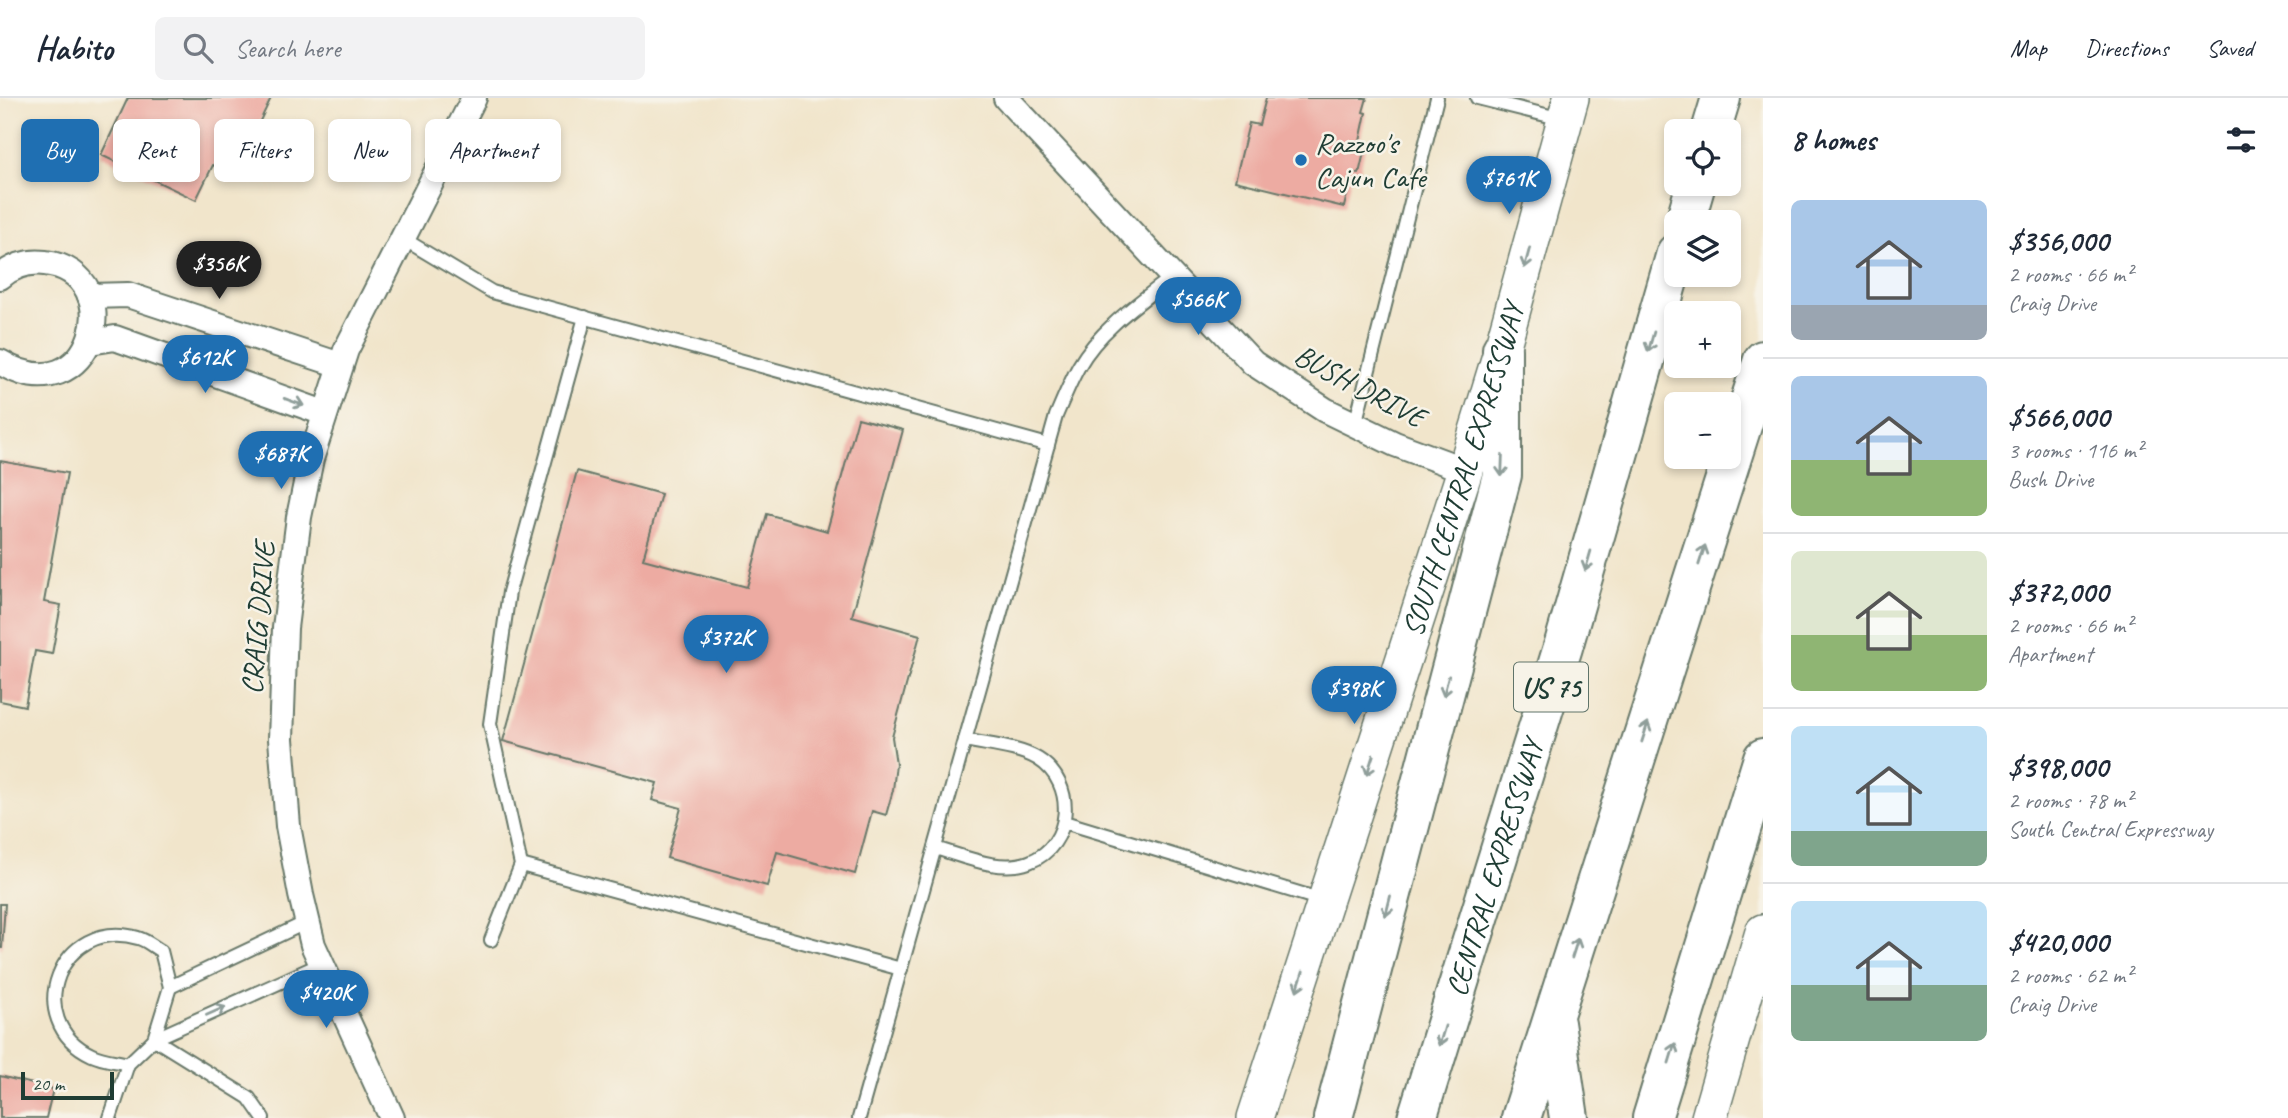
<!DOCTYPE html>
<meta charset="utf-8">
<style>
:root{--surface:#fff;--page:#f2f2f3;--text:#1f2937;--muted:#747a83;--line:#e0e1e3;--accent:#1f6fb2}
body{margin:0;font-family:Caveat,sans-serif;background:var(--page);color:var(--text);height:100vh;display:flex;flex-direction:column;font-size:26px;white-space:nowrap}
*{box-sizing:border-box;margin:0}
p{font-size:23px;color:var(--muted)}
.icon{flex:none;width:38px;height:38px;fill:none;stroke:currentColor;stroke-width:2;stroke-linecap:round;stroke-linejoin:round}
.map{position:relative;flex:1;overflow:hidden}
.panel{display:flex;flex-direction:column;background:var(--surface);width:525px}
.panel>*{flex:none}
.hud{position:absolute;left:21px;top:21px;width:665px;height:63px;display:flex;gap:14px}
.buttons{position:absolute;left:1664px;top:21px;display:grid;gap:14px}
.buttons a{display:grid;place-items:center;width:77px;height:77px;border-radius:10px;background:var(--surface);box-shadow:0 4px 10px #0003;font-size:35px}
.scale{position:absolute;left:21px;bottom:18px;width:93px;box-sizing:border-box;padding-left:7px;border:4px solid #1f3d34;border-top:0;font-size:19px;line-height:24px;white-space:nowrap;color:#1f3d34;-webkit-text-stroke:5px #f7f3e8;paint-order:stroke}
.price{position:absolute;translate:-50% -60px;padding:0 16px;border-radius:24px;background:var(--accent);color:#fff;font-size:23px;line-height:46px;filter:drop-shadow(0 2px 4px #0008)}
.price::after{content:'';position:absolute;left:50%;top:42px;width:21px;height:16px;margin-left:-10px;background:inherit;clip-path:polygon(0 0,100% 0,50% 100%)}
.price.on{background:#222;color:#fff}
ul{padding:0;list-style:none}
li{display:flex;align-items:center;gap:21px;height:175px;padding:0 28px}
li+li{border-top:2px solid var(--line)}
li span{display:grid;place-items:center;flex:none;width:196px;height:140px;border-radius:10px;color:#555}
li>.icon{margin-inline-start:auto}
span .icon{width:84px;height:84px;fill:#fffc;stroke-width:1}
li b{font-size:30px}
h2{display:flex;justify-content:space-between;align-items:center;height:84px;padding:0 28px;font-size:30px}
.pill{padding:0 24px;border-radius:10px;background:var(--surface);box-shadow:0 4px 10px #0003;font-size:24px;line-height:63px}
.pill.on{background:var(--accent);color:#fff}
header{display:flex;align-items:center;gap:42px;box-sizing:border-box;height:98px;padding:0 35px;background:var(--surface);border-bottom:2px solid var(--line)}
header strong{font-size:33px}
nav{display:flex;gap:38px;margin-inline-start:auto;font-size:24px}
.search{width:490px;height:63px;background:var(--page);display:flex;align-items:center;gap:18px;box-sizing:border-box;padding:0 24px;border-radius:10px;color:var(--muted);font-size:26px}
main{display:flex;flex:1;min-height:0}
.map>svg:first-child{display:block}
.building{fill:#edaba2}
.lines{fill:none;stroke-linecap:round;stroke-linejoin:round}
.lane-casing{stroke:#687869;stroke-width:16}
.street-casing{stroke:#687869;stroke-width:28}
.secondary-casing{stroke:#687869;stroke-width:38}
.highway-casing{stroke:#687869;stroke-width:42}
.lane{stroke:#fff;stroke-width:12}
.street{stroke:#fff;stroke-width:24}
.secondary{stroke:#fff;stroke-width:35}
.highway{stroke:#fff;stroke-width:38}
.oneway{stroke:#8f9e9a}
.poi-dot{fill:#1f6fb2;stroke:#f7f3e8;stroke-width:2.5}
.labels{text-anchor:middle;stroke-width:5;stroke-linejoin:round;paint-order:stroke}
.shield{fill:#f7f3e8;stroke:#60746a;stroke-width:2}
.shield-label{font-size:28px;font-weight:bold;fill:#1f3d34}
.poi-label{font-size:30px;fill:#1f3d34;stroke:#f7f3e8;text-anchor:start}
.street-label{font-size:30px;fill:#1f3d34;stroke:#f7f3e8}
</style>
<header>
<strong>Habito</strong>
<div class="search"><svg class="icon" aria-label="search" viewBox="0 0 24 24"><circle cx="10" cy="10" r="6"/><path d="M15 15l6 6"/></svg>Search here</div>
<nav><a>Map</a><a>Directions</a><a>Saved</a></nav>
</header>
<main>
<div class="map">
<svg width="1763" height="1020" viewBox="0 0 1763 1020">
<rect width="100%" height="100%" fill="#f7f3e8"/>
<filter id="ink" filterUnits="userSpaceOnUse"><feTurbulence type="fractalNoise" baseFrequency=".0143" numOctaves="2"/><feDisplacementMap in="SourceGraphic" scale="14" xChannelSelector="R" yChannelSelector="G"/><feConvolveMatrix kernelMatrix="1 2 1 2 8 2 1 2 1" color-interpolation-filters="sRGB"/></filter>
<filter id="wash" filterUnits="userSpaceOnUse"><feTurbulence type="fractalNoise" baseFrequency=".00686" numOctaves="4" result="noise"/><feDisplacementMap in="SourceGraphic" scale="28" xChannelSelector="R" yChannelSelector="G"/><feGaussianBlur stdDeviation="1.57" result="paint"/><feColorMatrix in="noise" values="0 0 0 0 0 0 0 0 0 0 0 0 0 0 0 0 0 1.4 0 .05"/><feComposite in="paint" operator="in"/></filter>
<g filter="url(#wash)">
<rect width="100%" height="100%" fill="#f1e5cb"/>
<g id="blocks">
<g class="building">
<path d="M128,0h143l-37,77 -21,-10 -17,35 -95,-45z"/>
<path d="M1266,0h101l-4,14 3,1 -7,33 6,2 -6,26 -7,-1 -8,34 -109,-26 14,-58 10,2z"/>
<path d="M858,320l45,12 -51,186 68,19 -28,102 4,27 -3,26 -7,25 -14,-4 -17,63 -78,-22 -10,34 -100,-28 14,-50 -29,-8 5,-17 -154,-42 74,-270 84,23 -18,65 104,28 20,-73 60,17z"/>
<path d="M0,363l67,12 -23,129 17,3 -9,49 -17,-3 -10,55 -25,-5z"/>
<path d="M0,806h5l-3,44h-2z"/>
<path d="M0,978l53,13 -7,29h-46z"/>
</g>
</g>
</g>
<g filter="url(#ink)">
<use href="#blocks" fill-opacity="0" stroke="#687869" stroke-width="2"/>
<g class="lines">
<g class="lane-casing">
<g id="lane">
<path d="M1477,0l85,21"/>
<path d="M402,140l90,54 556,153"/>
<path d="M1355,327l82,-327"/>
<path d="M1064,724l258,78"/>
<path d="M935,750c28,8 65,25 94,14 44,-16 48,-79 9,-103 -20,-12 -51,-14 -73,-19"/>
<path d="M521,767l380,104"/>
<path d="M491,842l30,-75 -31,-141 19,-132 76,-275"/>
<path d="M170,889l137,-65"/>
<path d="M154,941l167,-75"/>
<path d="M154,941l95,59 14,20"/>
<path d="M110,1020l18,-54 26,-25 16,-52 -9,-36c-7,-4 -15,-11 -23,-13 -78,-23 -118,84 -46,117 11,5 24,6 36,9"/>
<path d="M859,1020l197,-702c7,-16 14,-34 23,-50 20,-36 61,-64 93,-89"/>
</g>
</g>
<g class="street-casing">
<g id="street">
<path d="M1006,0l247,265 72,47 70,34 70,26"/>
<path d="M0,179c13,-11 28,-16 45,-14 87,10 48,156 -45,99"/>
<path d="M90,198l38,-1 212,70"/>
<path d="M90,244l25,-4 209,75"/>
<path d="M392,1020l-79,-173 -12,-50 -13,-69 -7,-87 4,-111 14,-111 12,-58 35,-109 128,-252"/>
</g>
</g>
<g class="secondary-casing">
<g id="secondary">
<path id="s1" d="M1255,1020l210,-648 37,-121 69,-251"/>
<path d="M1709,1020l54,-186"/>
</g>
</g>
<g class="highway-casing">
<g id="highway">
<path d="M1711,33l10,-33"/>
<path d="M1685,124l11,-38"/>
<path d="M1555,925l14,95"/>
<path d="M1333,1020l169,-643v-126"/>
<path id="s2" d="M1417,1020l146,-471 113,-394"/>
<path d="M1521,1020l242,-758"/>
<path d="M1652,1020l111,-360"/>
</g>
</g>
<use href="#lane" class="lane"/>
<use href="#street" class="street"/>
<use href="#secondary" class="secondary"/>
<use href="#highway" class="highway"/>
</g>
<defs><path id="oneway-shaft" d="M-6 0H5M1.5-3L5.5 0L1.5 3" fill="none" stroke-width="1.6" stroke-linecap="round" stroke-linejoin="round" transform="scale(1.75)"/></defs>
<g class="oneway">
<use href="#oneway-shaft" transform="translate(1527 160) rotate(105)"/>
<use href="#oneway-shaft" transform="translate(1651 244) rotate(106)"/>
<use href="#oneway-shaft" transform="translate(294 304) rotate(20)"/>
<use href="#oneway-shaft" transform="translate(1502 368) rotate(92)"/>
<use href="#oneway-shaft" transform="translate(1702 457) rotate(-72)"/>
<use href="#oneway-shaft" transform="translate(1588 463) rotate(106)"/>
<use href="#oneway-shaft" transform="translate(1446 588) rotate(105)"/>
<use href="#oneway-shaft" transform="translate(1645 634) rotate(-72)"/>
<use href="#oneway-shaft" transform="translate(1370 667) rotate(108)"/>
<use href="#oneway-shaft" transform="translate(1388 808) rotate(104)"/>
<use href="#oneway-shaft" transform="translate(1575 850) rotate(-72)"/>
<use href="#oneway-shaft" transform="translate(1300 883) rotate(108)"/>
<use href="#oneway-shaft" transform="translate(216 913) rotate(-24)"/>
<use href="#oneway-shaft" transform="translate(1442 938) rotate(107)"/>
<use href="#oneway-shaft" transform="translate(1672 955) rotate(-73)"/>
</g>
</g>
<circle class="poi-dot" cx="1301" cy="62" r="7"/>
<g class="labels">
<rect class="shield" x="1514" y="564.5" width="74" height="49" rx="5"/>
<g class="shield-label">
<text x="1551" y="599">US 75</text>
</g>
<g class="poi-label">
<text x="1315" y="55">Razzoo's<tspan x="1315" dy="34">Cajun Cafe</tspan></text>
</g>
<g class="street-label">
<text transform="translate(1360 288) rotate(28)" y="10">BUSH DRIVE</text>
<text dy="10" stroke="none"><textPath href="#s1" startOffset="681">SOUTH CENTRAL EXPRESSWAY</textPath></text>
<text transform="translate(258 520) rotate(-85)" y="10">CRAIG DRIVE</text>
<text dy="10" stroke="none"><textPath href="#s2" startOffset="262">CENTRAL EXPRESSWAY</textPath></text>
</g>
</g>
</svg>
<div class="buttons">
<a><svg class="icon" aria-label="locate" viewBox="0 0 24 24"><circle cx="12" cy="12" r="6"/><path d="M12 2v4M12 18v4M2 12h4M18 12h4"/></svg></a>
<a><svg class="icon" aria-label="layers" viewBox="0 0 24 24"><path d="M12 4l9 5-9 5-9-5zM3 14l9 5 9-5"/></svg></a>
<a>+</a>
<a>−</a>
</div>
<div class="scale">20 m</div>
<b class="price" style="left:1509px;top:118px">$761K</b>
<b class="price on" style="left:219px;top:203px">$356K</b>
<b class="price" style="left:1198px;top:239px">$566K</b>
<b class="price" style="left:205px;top:297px">$612K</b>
<b class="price" style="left:281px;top:393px">$687K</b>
<b class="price" style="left:726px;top:577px">$372K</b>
<b class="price" style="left:1354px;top:628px">$398K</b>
<b class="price" style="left:326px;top:932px">$420K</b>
<div class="hud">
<a class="pill on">Buy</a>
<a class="pill">Rent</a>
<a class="pill">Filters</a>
<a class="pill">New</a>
<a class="pill">Apartment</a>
</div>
</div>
<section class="panel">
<h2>8 homes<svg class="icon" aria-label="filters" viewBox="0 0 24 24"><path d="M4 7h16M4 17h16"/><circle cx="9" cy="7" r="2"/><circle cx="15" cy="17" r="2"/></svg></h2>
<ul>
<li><span style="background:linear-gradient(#a9c7e8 75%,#9aa5b1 0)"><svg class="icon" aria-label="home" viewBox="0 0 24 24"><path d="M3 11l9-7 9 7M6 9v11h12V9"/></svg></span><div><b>$356,000</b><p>2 rooms · 66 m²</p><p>Craig Drive</p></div></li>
<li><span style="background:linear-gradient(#a9c7e8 60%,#8fb573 0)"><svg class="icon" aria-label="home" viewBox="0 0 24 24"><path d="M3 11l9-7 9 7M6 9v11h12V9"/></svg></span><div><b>$566,000</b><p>3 rooms · 116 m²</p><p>Bush Drive</p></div></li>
<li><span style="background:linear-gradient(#dfe7d0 60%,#8fb573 0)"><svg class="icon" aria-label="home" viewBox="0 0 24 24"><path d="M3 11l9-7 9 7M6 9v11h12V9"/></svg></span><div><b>$372,000</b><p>2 rooms · 66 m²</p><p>Apartment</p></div></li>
<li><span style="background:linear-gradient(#bfe0f5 75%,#7fa58c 0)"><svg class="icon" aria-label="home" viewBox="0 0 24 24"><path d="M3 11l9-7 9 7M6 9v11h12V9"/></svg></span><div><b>$398,000</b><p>2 rooms · 78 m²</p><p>South Central Expressway</p></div></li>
<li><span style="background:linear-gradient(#bfe0f5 60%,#7fa58c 0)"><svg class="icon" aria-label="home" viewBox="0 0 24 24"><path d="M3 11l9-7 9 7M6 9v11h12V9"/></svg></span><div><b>$420,000</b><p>2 rooms · 62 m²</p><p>Craig Drive</p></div></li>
</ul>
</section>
</main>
